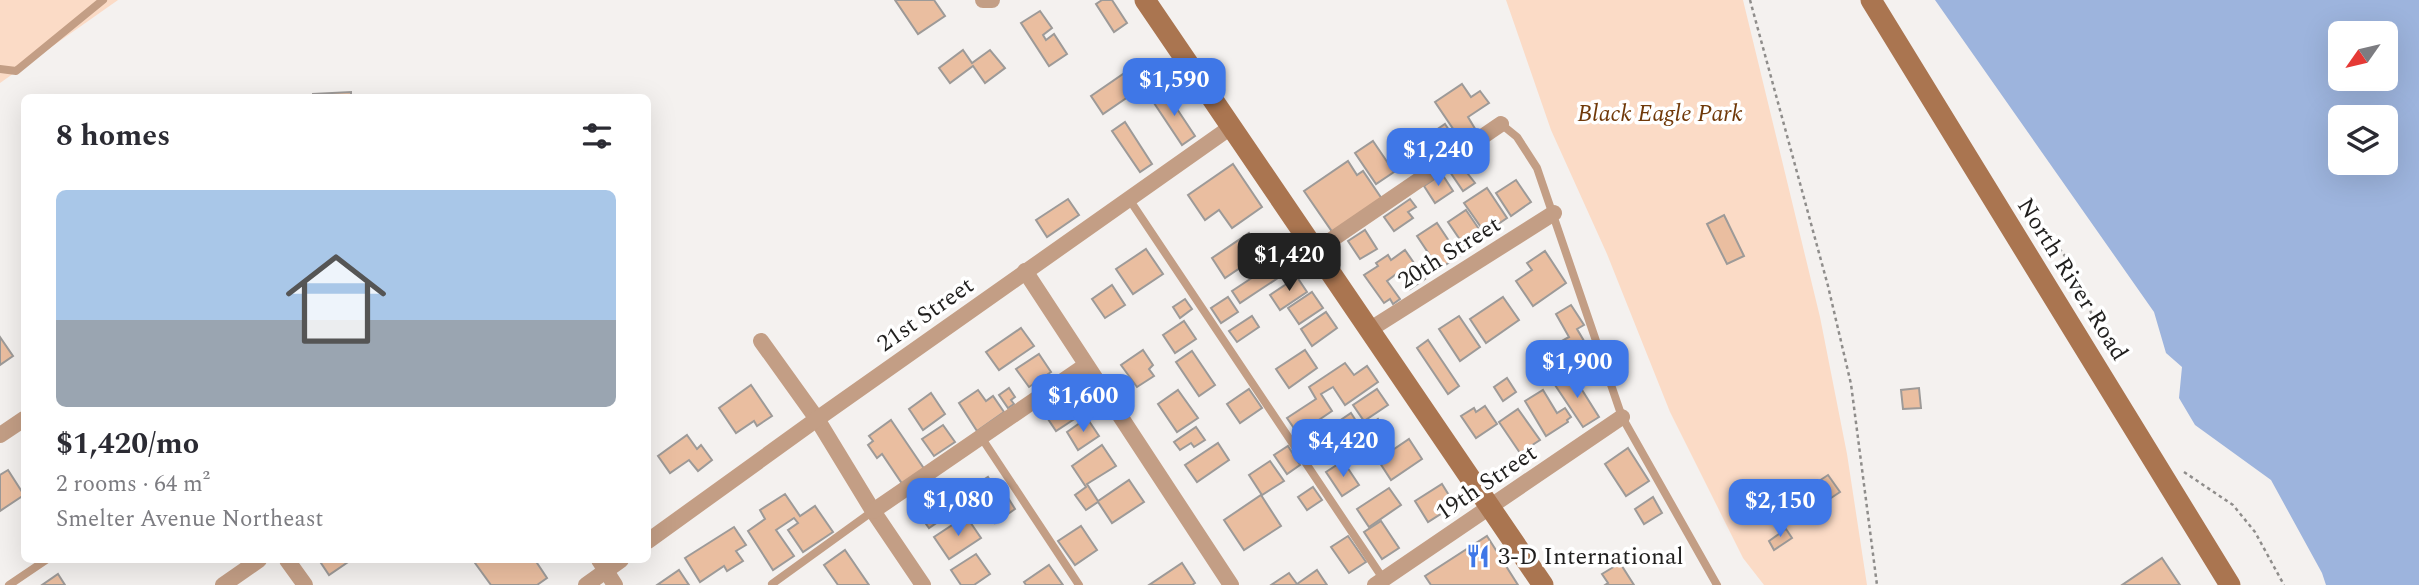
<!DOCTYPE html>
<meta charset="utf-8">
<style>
:root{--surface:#fff;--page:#f2f2f3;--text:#2b2b33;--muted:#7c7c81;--accent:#3f77e7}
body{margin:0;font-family:Spectral,serif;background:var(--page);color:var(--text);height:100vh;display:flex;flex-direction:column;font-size:26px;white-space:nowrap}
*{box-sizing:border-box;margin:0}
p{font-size:23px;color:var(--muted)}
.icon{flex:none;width:38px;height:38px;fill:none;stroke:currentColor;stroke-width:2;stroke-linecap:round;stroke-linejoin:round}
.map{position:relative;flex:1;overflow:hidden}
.drawer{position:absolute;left:21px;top:94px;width:630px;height:469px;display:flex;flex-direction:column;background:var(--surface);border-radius:10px;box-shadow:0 7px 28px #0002}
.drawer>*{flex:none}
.needle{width:46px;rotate:236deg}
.controls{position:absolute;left:2328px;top:21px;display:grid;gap:14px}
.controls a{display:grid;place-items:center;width:70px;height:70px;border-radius:10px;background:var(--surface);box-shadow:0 7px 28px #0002;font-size:35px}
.price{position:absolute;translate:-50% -60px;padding:0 16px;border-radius:14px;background:var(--accent);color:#fff;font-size:23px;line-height:46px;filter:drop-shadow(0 2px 4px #0008)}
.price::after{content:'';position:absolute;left:50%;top:42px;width:21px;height:16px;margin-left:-10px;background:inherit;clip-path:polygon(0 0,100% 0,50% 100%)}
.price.current{background:#222;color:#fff}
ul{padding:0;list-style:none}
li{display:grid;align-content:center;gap:14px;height:371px;padding:0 35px}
li span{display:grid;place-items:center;height:217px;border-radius:10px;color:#555}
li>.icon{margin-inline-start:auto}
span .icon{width:126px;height:126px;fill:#fffc;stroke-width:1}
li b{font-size:30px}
h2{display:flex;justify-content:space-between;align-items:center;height:84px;padding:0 35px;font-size:30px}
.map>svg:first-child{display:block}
.green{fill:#fbdbc6}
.water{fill:#9db4dd;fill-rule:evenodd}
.building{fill:#eabea0;stroke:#9d9a98;stroke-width:2}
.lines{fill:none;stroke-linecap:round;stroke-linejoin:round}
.path{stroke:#8f8d8b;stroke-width:2.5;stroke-dasharray:3.5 3.5;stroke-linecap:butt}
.lane{stroke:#c39e85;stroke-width:8}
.street{stroke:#c39e85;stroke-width:16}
.secondary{stroke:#aa7550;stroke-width:21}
.labels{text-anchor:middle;stroke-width:7;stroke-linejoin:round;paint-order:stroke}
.park-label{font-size:24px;font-style:italic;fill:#703909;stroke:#fff}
.street-label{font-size:24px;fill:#201f1e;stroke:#fff}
.poi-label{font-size:24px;fill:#201f1e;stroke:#fff;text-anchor:start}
</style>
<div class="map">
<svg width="2419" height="585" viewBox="0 0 2419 585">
<rect width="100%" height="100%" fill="#f4f1ef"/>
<g class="green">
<path d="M0,0h118l-118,83z"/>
<path d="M1506,0h237l77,317 27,137 20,131h-103l-21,-27 -73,-146 -63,-158 -56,-124z"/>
</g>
<path class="water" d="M1935,0h484v585h-93l-4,-12 -51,-93 -76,-55 -16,-27 3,-31 -16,-14 -12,-41zM2340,33h45v46h-45zM2340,117h45v46h-45z"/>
<g class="building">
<path d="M895,0h39l11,16 -27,18z"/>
<path d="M1102,0h10l15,23 -13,9 -18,-28z"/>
<path d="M1040,11l12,17 -9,7 3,5 8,-6 13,20 -18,12 -28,-43z"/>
<path d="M963,50l9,13 18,-13 15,18 -20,15 -12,-17 -23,17 -11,-15z"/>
<path d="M1126,72l12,18 -35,24 -12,-18z"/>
<path d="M1462,84l9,13 9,-6 9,12 -21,14 9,15 -15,10 -27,-40z"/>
<path d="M1165,91l30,45 -13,9 -30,-45z"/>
<path d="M351,92v6h-38v-4z"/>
<path d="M1125,122l27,42 -12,8 -28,-41z"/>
<path d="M1445,124l14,21 -22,14 -14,-20z"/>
<path d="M1373,141l21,31 -18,12 -21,-31z"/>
<path d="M1469,155l8,13 -9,6 7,9 -12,8 -15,-22z"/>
<path d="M1348,161l9,14 6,-4 19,28 -49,34 -29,-42z"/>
<path d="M1233,164l29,43 -30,21 -13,-18 -14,10 -17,-25z"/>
<path d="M1442,174l11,17 -18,12 -11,-17z"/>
<path d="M1516,180l15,22 -20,14 -15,-23z"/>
<path d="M1487,188l20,30 -22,15 -21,-30z"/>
<path d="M1068,199l11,16 -32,22 -11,-17z"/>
<path d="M1410,199l6,8 -8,5 5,6 -19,13 -10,-14z"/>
<path d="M1466,210l17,25 -18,12 -17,-25z"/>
<path d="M1724,215l20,41 -17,8 -20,-40z"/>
<path d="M1437,223l22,33 -20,13 -22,-33z"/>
<path d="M1365,230l12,19 -17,10 -12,-18z"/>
<path d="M1249,233l13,20 -37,25 -13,-20z"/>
<path d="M1146,249l17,25 -30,20 -17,-25z"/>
<path d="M1405,250l20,29 -15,10 -11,-17 -12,9 13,18 -7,5 -3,-5 -6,4 -20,-28 14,-9 -2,-3 12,-8 3,5z"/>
<path d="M1545,251l21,32 -33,23 -17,-25 16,-11 -5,-7z"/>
<path d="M1273,264l8,12 -41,27 -8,-12z"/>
<path d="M1297,277l10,15 -27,18 -10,-15z"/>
<path d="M1112,285l13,20 -20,13 -13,-19z"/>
<path d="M1312,292l11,16 -24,16 -11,-16z"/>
<path d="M1228,297l10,15 -17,11 -10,-15z"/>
<path d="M1503,297l16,23 -33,23 -16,-24z"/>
<path d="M1185,299l7,10 -12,9 -7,-11z"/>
<path d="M1571,305l13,20 -7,4 23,39 -19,12 -23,-37 11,-6 -13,-23z"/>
<path d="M1326,312l11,16 -25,18 -11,-17z"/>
<path d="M1252,316l7,11 -22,15 -8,-11z"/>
<path d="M1459,316l21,31 -20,14 -21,-32z"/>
<path d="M1184,321l12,18 -21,14 -12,-18z"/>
<path d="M1021,328l13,18 -35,24 -13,-18z"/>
<path d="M0,337l13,19 -13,9z"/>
<path d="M1428,340l31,46 -11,8 -31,-46z"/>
<path d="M1143,350l10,15 -4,4 5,7 -17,11 -16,-22z"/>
<path d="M1305,350l12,18 -28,20 -13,-19z"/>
<path d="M1192,351l23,34 -16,11 -23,-34z"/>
<path d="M1039,354l12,18 -22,15 -13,-18z"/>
<path d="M1345,363l9,12 13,-9 11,16 -33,23 -12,-18 -12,7 11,17 -34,23 -11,-16 29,-19 -7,-12z"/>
<path d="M1572,374l27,43 -16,10 -28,-42z"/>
<path d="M1507,378l9,14 -13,9 -9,-14z"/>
<path d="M751,385l21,31 -15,10 -3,-5 -18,12 -17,-25z"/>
<path d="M1009,388l6,9 -4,3 3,4 -6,4 -9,-13z"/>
<path d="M1919,388l2,20 -18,1 -2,-19z"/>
<path d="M1249,389l13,19 -22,15 -13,-19z"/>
<path d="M1377,389l11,16 -24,16 -11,-16z"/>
<path d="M978,390l8,11 7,-5 11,16 -27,19 -18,-28z"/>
<path d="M1178,390l20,28 -21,14 -19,-28z"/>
<path d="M1543,390l14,23 8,-5 6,9 -4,3 1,2 -22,14 -21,-35z"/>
<path d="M931,393l14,21 -22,16 -14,-21z"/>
<path d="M1070,395l12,19 -26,17 -12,-18z"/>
<path d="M1485,406l12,18 -21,14 -15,-22 13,-8 2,4z"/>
<path d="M1518,409l22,31 -20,13 -21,-31z"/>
<path d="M1351,413l7,11 -25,17 -7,-11z"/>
<path d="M1087,418l12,18 -21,14 -11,-18z"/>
<path d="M1378,419l12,18 -26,18 -12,-18z"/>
<path d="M891,420l34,50 -22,15 -21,-31 -5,4 -9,-13 5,-4 -4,-5z"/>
<path d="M943,425l12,17 -21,14 -12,-17z"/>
<path d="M1196,427l9,13 -11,7 -3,-4 -11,7 -6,-8z"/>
<path d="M687,435l10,14 4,-4 11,15 -14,11 -9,-11 -19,13 -12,-17z"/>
<path d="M1409,439l13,20 -31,21 -13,-20z"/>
<path d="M1218,443l11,17 -32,22 -12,-17z"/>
<path d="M1102,445l14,21 -29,18 11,17 31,-21 15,22 -32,21 -14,-21 -12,8 -11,-15 11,-8 -14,-21z"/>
<path d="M1288,446l12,19 -13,9 -13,-19z"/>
<path d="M1628,448l21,33 -23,15 -21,-32z"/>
<path d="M1270,461l14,20 -22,14 -13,-20z"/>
<path d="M1343,461l16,24 -17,11 -16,-24z"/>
<path d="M8,470l16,25 -24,16v-36z"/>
<path d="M1828,475l12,17 -15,10 -12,-17z"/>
<path d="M988,477l8,13 -7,5 -9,-13z"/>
<path d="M1442,484l13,21 -27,17 -13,-21z"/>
<path d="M967,486l7,11 -45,31 -8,-11z"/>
<path d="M1313,487l9,13 -15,10 -9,-13z"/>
<path d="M1002,488l13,21 -20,14 -14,-21z"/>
<path d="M1389,488l12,17 -32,22 -12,-18z"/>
<path d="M785,494l15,22 15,-10 18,26 -30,20 -15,-22 10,-7 -4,-5 -18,12 18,26 -21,14 -25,-39 17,-12 -5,-9z"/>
<path d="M1261,495l20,31 -37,24 -20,-30z"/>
<path d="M1653,497l9,16 -18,11 -9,-15z"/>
<path d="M966,516l15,22 -32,21 -15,-22z"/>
<path d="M1381,521l18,27 -17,11 -18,-27z"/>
<path d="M1081,526l16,24 -22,15 -17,-24z"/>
<path d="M734,527l12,18 -10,6 7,10 -16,10 -3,-5 -24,16 -15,-24z"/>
<path d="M1786,529l6,9 -18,12 -5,-9z"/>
<path d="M1348,536l18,26 -17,11 -18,-26z"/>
<path d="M1487,536l31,49h-87l-6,-9z"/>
<path d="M845,550l24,35h-31l-14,-20z"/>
<path d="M976,554l14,20 -16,11h-13l-10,-15z"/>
<path d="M2162,558l18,27h-58z"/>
<path d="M326,560h25l-22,15 -8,-12z"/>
<path d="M479,560h56l12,18 -10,7h-46l-16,-22z"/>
<path d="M1182,563l13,20 -3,2h-43z"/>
<path d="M1620,563l14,22h-29l3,-2 -6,-9z"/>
<path d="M1049,565l14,20h-37l-2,-3z"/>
<path d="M679,570l10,15h-32z"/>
<path d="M1317,570l10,15h-56l18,-12 8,11z"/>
<path d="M58,574l7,11h-23z"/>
</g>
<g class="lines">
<g class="path">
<path d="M1750,0l78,286 23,98 26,201"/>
<path d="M2022,207c11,17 27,29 40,45 19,26 25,45 33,75"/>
<path d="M2184,472l49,33 22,27 29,53"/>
</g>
<g class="lane">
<path d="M0,69l16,2 87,-71"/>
<path d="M1501,124l16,13 20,31 85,249 95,168"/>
<path d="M1129,199l255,381"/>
<path d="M981,437l98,148"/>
<path d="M772,584l101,-73"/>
<path d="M9,585l37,-25"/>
</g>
<g class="street">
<path d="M983,0h9"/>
<path d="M1315,251l186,-127"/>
<path d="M1025,271l206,314"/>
<path d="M1369,330l185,-117"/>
<path d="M761,341l56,78 56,92 50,74"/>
<path d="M0,435l24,-16"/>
<path d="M873,511l213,-146"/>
<path d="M648,541l169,-122 414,-292"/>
<path d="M287,560l18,25"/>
<path d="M599,560l16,25"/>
<path d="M223,585l36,-25"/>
<path d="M586,585l35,-25"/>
<path d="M1375,585l247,-168"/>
</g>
<g class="secondary">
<path d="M1145,0l398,585"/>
<path d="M1871,0l359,585"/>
</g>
</g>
<defs>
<g id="restaurant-bare" transform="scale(1.89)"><path d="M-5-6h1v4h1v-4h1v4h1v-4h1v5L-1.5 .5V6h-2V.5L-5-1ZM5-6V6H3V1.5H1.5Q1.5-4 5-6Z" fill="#3f77e7" stroke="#fff" stroke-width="2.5" paint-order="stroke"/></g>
</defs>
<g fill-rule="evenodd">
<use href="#restaurant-bare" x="1478" y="556"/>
</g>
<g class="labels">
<g class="park-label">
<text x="1660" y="121">Black Eagle Park</text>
</g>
<g class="street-label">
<text transform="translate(1449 252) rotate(-32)" y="8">20th Street</text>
<text transform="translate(2073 279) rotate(58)" y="8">North River Road</text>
<text transform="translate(925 314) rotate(-35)" y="8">21st Street</text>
<text transform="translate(1486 482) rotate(-34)" y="8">19th Street</text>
</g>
<g class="poi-label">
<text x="1498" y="564">3-D International</text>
</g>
</g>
</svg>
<div class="controls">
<a><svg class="needle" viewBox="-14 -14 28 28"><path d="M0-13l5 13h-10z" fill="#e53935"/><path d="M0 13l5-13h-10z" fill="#7c7c81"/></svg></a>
<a><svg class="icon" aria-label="layers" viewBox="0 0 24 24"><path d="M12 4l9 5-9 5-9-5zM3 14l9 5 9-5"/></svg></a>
</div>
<b class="price" style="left:1174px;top:118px">$1,590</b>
<b class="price" style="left:1438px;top:188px">$1,240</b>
<b class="price current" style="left:1289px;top:293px">$1,420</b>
<b class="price" style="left:1577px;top:400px">$1,900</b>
<b class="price" style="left:1083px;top:434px">$1,600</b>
<b class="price" style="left:1343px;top:479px">$4,420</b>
<b class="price" style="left:958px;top:538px">$1,080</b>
<b class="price" style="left:1780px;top:539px">$2,150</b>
<section class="drawer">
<h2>8 homes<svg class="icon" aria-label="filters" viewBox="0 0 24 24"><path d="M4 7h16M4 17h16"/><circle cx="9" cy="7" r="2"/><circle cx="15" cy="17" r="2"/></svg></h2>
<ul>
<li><span style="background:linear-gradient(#a9c7e8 60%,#9aa5b1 0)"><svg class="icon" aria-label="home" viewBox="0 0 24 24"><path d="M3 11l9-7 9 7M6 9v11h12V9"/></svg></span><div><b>$1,420/mo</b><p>2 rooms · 64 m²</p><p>Smelter Avenue Northeast</p></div></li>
</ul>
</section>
</div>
